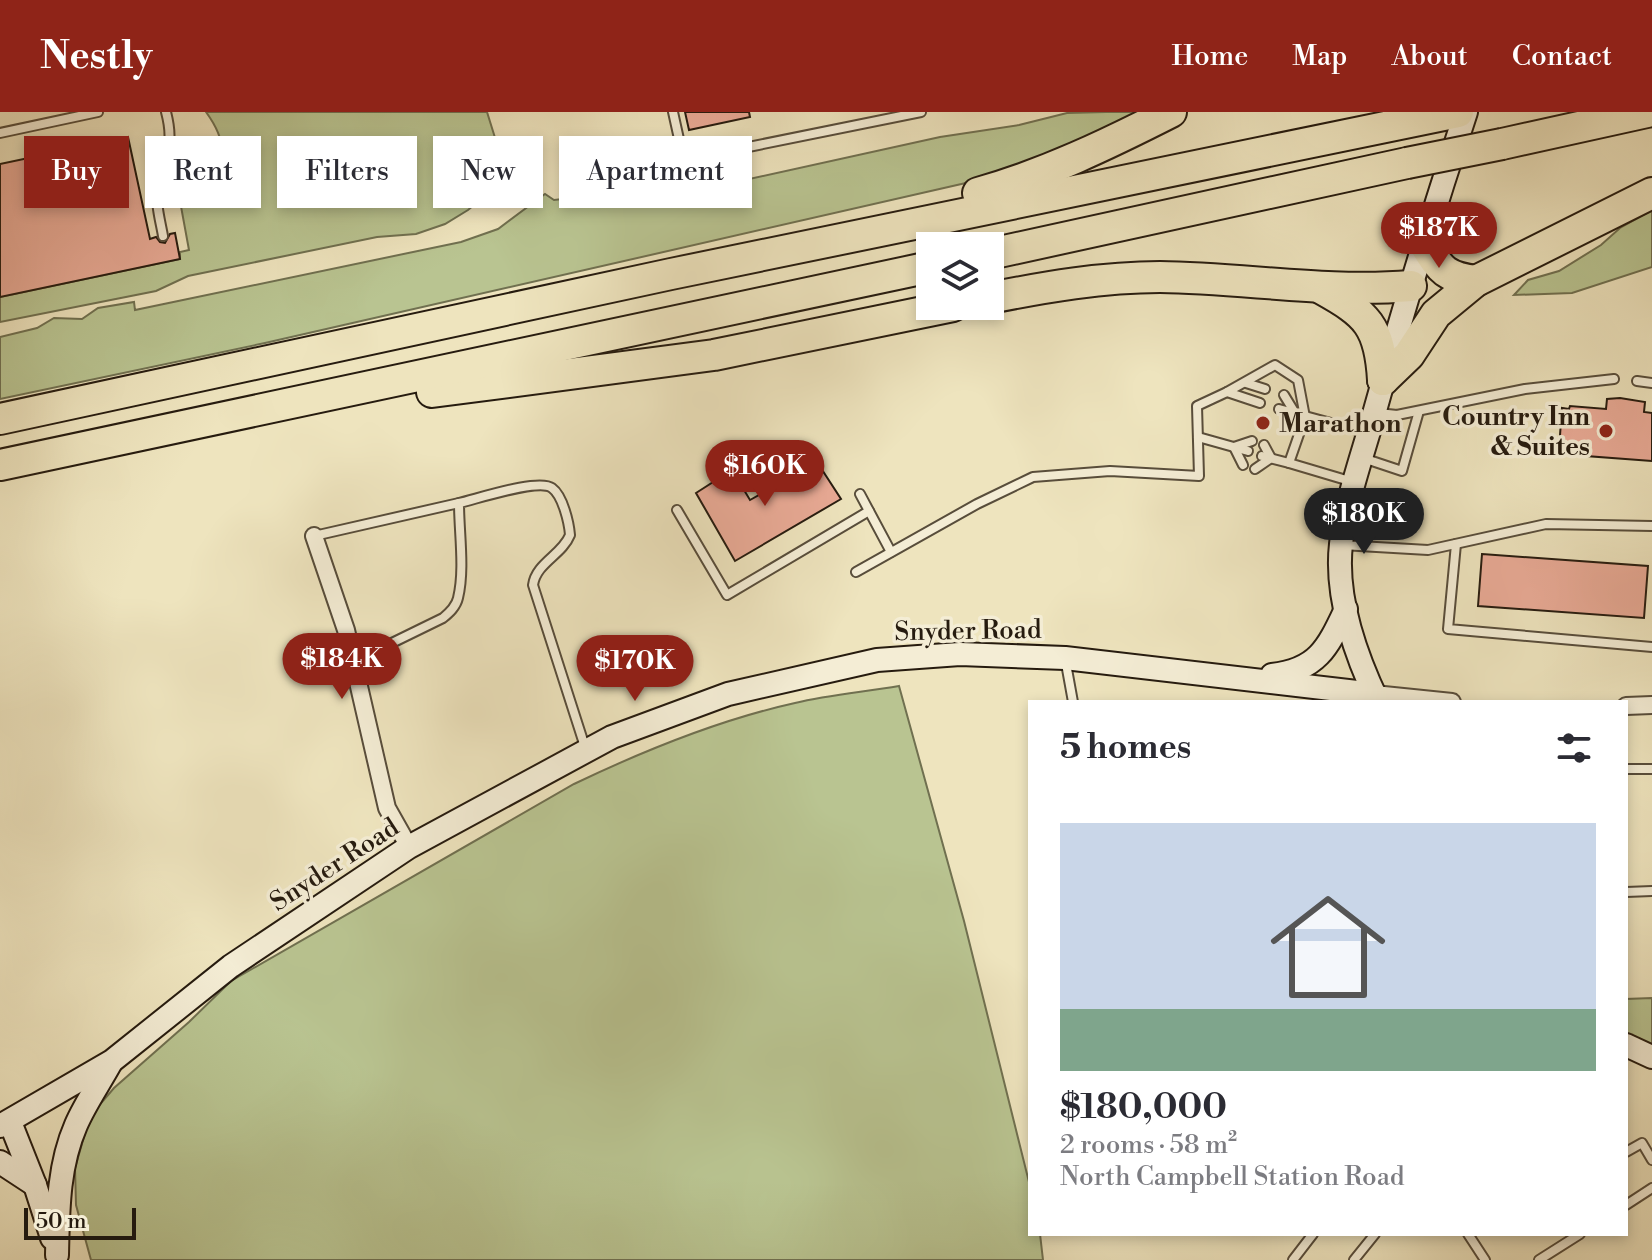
<!DOCTYPE html>
<meta charset="utf-8">
<style>
:root{--surface:#fff;--page:#f7f7f7;--text:#2b2b33;--muted:#7c7c81;--line:#e1e1e2;--accent:#8f2418}
body{margin:0;font-family:"Libre Bodoni",serif;background:var(--page);color:var(--text);height:100vh;display:flex;flex-direction:column;font-size:30px;white-space:nowrap}
*{box-sizing:border-box;margin:0}
p{font-size:26px;color:var(--muted)}
.icon{flex:none;width:44px;height:44px;fill:none;stroke:currentColor;stroke-width:2;stroke-linecap:round;stroke-linejoin:round}
.map{position:relative;flex:1;overflow:hidden}
.sheet{position:absolute;left:1028px;top:588px;width:600px;height:536px;display:flex;flex-direction:column;background:var(--surface);border-radius:0px;box-shadow:0 4px 12px #0003}
.sheet>*{flex:none}
.hud{position:absolute;left:24px;top:24px;width:760px;height:72px;display:flex;gap:16px}
.controls{position:absolute;left:916px;top:120px;display:grid;gap:16px}
.controls a{display:grid;place-items:center;width:88px;height:88px;border-radius:0px;background:var(--surface);box-shadow:0 4px 12px #0003;font-size:40px}
.scale{position:absolute;left:24px;bottom:20px;width:112px;box-sizing:border-box;padding-left:8px;border:4px solid #261b0f;border-top:0;font-size:22px;line-height:28px;white-space:nowrap;color:#261b0f;-webkit-text-stroke:6px #f4edd5;paint-order:stroke}
.price{position:absolute;translate:-50% -68px;padding:0 18px;border-radius:28px;background:var(--accent);color:#fff;font-size:26px;line-height:52px;filter:drop-shadow(0 2px 4px #0008)}
.price::after{content:'';position:absolute;left:50%;top:48px;width:24px;height:18px;margin-left:-12px;background:inherit;clip-path:polygon(0 0,100% 0,50% 100%)}
.price.active{background:#222;color:#fff}
ul{padding:0;list-style:none}
li{display:grid;align-content:center;gap:16px;height:424px;padding:0 32px}
li+li{border-top:2px solid var(--line)}
li span{display:grid;place-items:center;height:248px;border-radius:0px;color:#555}
li>.icon{margin-inline-start:auto}
span .icon{width:144px;height:144px;fill:#fffc;stroke-width:1}
li b{font-size:34px}
h2{display:flex;justify-content:space-between;align-items:center;height:96px;padding:0 32px;font-size:34px}
.tag{padding:0 28px;border-radius:0px;background:var(--surface);box-shadow:0 4px 12px #0003;font-size:28px;line-height:72px}
.tag.active{background:var(--accent);color:#fff}
header{display:flex;align-items:center;gap:48px;box-sizing:border-box;height:112px;padding:0 40px;background:var(--accent);color:#fff}
header strong{font-size:38px}
nav{display:flex;gap:44px;margin-inline-start:auto;font-size:28px}
.map>svg:first-child{display:block}
.green{fill:#b9c491;stroke:#707050;stroke-width:2}
.building{fill:#e9aa96;stroke:#261b0f;stroke-width:2}
.lines{fill:none;stroke-linecap:round;stroke-linejoin:round}
.lane-casing{stroke:#584d3b;stroke-width:12}
.street-casing{stroke:#584d3b;stroke-width:20}
.secondary-casing{stroke:#261b0f;stroke-width:26}
.highway-casing{stroke:#261b0f;stroke-width:34}
.lane{stroke:#f4edd5;stroke-width:8}
.street{stroke:#f4edd5;stroke-width:16}
.secondary{stroke:#f4edd5;stroke-width:22}
.highway{stroke:#eee4be;stroke-width:30}
.highway-bridge-casing{stroke:#261b0f;stroke-width:34;stroke-linecap:butt}
.highway-bridge{stroke:#eee4be;stroke-width:30}
.poi-dot{fill:#8f2418;stroke:#f4edd5;stroke-width:3}
.labels{text-anchor:middle;stroke-width:7;stroke-linejoin:round;paint-order:stroke}
.poi-label{font-size:26px;font-weight:bold;fill:#261b0f;stroke:#f4edd5;text-anchor:end}
.street-label{font-size:26px;fill:#261b0f;stroke:#f4edd5}
</style>
<header>
<strong>Nestly</strong>
<nav><a>Home</a><a>Map</a><a>About</a><a>Contact</a></nav>
</header>
<div class="map">
<svg width="1652" height="1148" viewBox="0 0 1652 1148">
<rect width="100%" height="100%" fill="#eee4be"/>
<filter id="stains"><feTurbulence type="fractalNoise" baseFrequency=".0025" numOctaves="4"/><feColorMatrix values="0 0 0 0 .2 0 0 0 0 .09 0 0 0 0 .02 0 0 0 .5 -.17"/></filter>
<radialGradient id="worn" r=".72"><stop offset=".6" stop-color="#630" stop-opacity="0"/><stop offset="1" stop-color="#630" stop-opacity=".3"/></radialGradient>
<g class="green">
<path d="M206,0h281l14,45 -3,23 -7,11 -23,19 -23,14 -29,10 -39,3 -189,39 -32,15 -156,31v-25l180,-38v-7l9,-2 -9,-49c6,-9 17,-14 26,-20 26,-20 16,-47 0,-69z"/>
<path d="M1106,0h39l-131,60 -749,171 -265,56v-62l37,-9 17,-10 28,1 16,-11 36,-6 1,8 326,-68 37,-13 47,-35 9,6 36,-4 91,-2 259,-57 79,-12 48,-12z"/>
<path d="M1652,98v57l-80,26 -58,2 14,-15 31,-9 42,-26 19,-17z"/>
<path d="M899,574l65,235 66,265v48h10l3,26h-952l-15,-55 -1,-37 15,-52 24,-28 75,-66 42,-41 343,-197c71,-34 144,-64 221,-81 34,-8 69,-11 104,-17z"/>
<path d="M1652,886v53l-26,-13v-39z"/>
</g>
<g class="building">
<path d="M685,0h64l1,5 -61,13z"/>
<path d="M128,25l22,102 6,-2 4,5 5,1 5,-9 5,-1 5,26 -180,38v-133z"/>
<path d="M1620,286l25,4 -1,10 8,1v48l-66,-5v-4l-27,-3 3,-41 7,1 1,-3 36,3 1,-10z"/>
<path d="M817,350l24,37 -106,62 -39,-68 36,-23 18,30z"/>
<path d="M1482,442l166,12 -4,52 -166,-12z"/>
</g>
<g class="lines">
<g class="lane-casing">
<g id="lane">
<path d="M673,0l8,36 6,9 7,1 227,-46"/>
<path d="M0,21l98,-21"/>
<path d="M163,124c-3,-17 -8,-33 -5,-50 4,-33 18,-36 8,-74"/>
<path d="M1637,269l15,2"/>
<path d="M1246,271l19,6"/>
<path d="M1227,280l48,-27 23,15 7,37 -16,46 64,19"/>
<path d="M1284,283l11,18"/>
<path d="M1279,297l89,24"/>
<path d="M1378,301l19,2 128,-26 89,-10"/>
<path d="M1198,325l50,14"/>
<path d="M1262,344l27,7"/>
<path d="M1363,346l39,13 17,-60"/>
<path d="M1243,353l-9,-18 18,-6"/>
<path d="M1255,357l16,-11 -7,-13"/>
<path d="M860,382l31,58"/>
<path d="M677,398l50,85 142,-84"/>
<path d="M314,424l145,-33"/>
<path d="M1456,432l-8,85 204,18"/>
<path d="M1342,433l86,5 118,-26 106,2"/>
<path d="M856,460l121,-68 56,-27 77,-6 89,5 -2,-70 30,-14 33,11"/>
<path d="M1065,546l8,44"/>
<path d="M353,550l90,-44c6,-5 13,-11 15,-20 7,-29 1,-65 1,-95 18,-4 80,-25 93,-15 11,8 17,35 18,47 -8,20 -34,28 -37,50l53,165"/>
<path d="M1626,657h26"/>
<path d="M1626,780l26,-1"/>
<path d="M1626,1040l16,-9 10,17"/>
<path d="M1626,1093l26,-17"/>
<path d="M1468,1122l17,26"/>
<path d="M1293,1148l20,-26"/>
<path d="M1354,1148l21,-26"/>
<path d="M1539,1148l41,-26"/>
</g>
</g>
<g class="street-casing">
<g id="street">
<path d="M314,424l32,94 41,178 22,39"/>
<path d="M1374,582l78,8"/>
<path d="M1626,594l26,-1"/>
</g>
</g>
<g class="secondary-casing">
<g id="secondary">
<path d="M1272,563c46,-5 56,-28 74,-66"/>
<path d="M1378,590c-22,-46 -43,-106 -37,-158 5,-44 21,-87 33,-130 28,-101 59,-202 92,-302"/>
<path d="M1626,933l26,12"/>
<path d="M10,1010l25,63 17,53"/>
<path d="M0,1014l112,-65 119,-95 178,-119 203,-110 116,-43 149,-34 83,-6 105,4 309,36"/>
<path d="M0,1050l35,23"/>
<path d="M57,1143c1,-44 1,-89 19,-130 9,-21 23,-41 34,-61"/>
</g>
</g>
<g class="highway-casing">
<g id="highway">
<path d="M1502,32l145,-32"/>
<path d="M978,81c68,-19 130,-49 193,-81"/>
<path d="M1423,130c17,26 20,35 53,39"/>
<path d="M990,142l417,-91"/>
<path d="M1322,177c45,25 58,37 61,91"/>
<path d="M990,186c55,-11 113,-21 170,-21 85,1 165,16 251,9"/>
<path d="M1383,268l26,-25 27,-41 40,-33 176,-88"/>
<path d="M432,280l282,-37 239,-49"/>
<path d="M0,307l671,-145 787,-162"/>
<path d="M0,353l930,-198"/>
</g>
</g>
<use href="#lane" class="lane"/>
<use href="#street" class="street"/>
<use href="#secondary" class="secondary"/>
<use href="#highway" class="highway"/>
<g class="highway-bridge-casing">
<path id="highway-bridge" d="M1407,51l95,-19"/>
</g>
<use href="#highway-bridge" class="highway-bridge"/>
</g>
<g class="poi-dot">
<circle cx="1263" cy="311" r="8"/>
<circle cx="1606" cy="319" r="8"/>
</g>
<g class="labels">
<g class="poi-label">
<text x="1590" y="313">Country Inn<tspan x="1590" dy="30">&amp; Suites</tspan></text>
<text x="1279" y="320" text-anchor="start">Marathon</text>
</g>
<g class="street-label">
<text transform="translate(968 518) rotate(-1)" y="9">Snyder Road</text>
<text transform="translate(334 752) rotate(-33)" y="9">Snyder Road</text>
</g>
</g>
<rect width="100%" height="100%" filter="url(#stains)"/>
<rect width="100%" height="100%" fill="url(#worn)"/>
</svg>
<div class="controls">
<a><svg class="icon" aria-label="layers" viewBox="0 0 24 24"><path d="M12 4l9 5-9 5-9-5zM3 14l9 5 9-5"/></svg></a>
</div>
<div class="scale">50 m</div>
<b class="price" style="left:1439px;top:158px">$187K</b>
<b class="price" style="left:765px;top:396px">$160K</b>
<b class="price active" style="left:1364px;top:444px">$180K</b>
<b class="price" style="left:342px;top:589px">$184K</b>
<b class="price" style="left:635px;top:591px">$170K</b>
<div class="hud">
<a class="tag active">Buy</a>
<a class="tag">Rent</a>
<a class="tag">Filters</a>
<a class="tag">New</a>
<a class="tag">Apartment</a>
</div>
<section class="sheet">
<h2>5 homes<svg class="icon" aria-label="filters" viewBox="0 0 24 24"><path d="M4 7h16M4 17h16"/><circle cx="9" cy="7" r="2"/><circle cx="15" cy="17" r="2"/></svg></h2>
<ul>
<li><span style="background:linear-gradient(#c9d6e8 75%,#7fa58c 0)"><svg class="icon" aria-label="home" viewBox="0 0 24 24"><path d="M3 11l9-7 9 7M6 9v11h12V9"/></svg></span><div><b>$180,000</b><p>2 rooms · 58 m²</p><p>North Campbell Station Road</p></div></li>
</ul>
</section>
</div>
